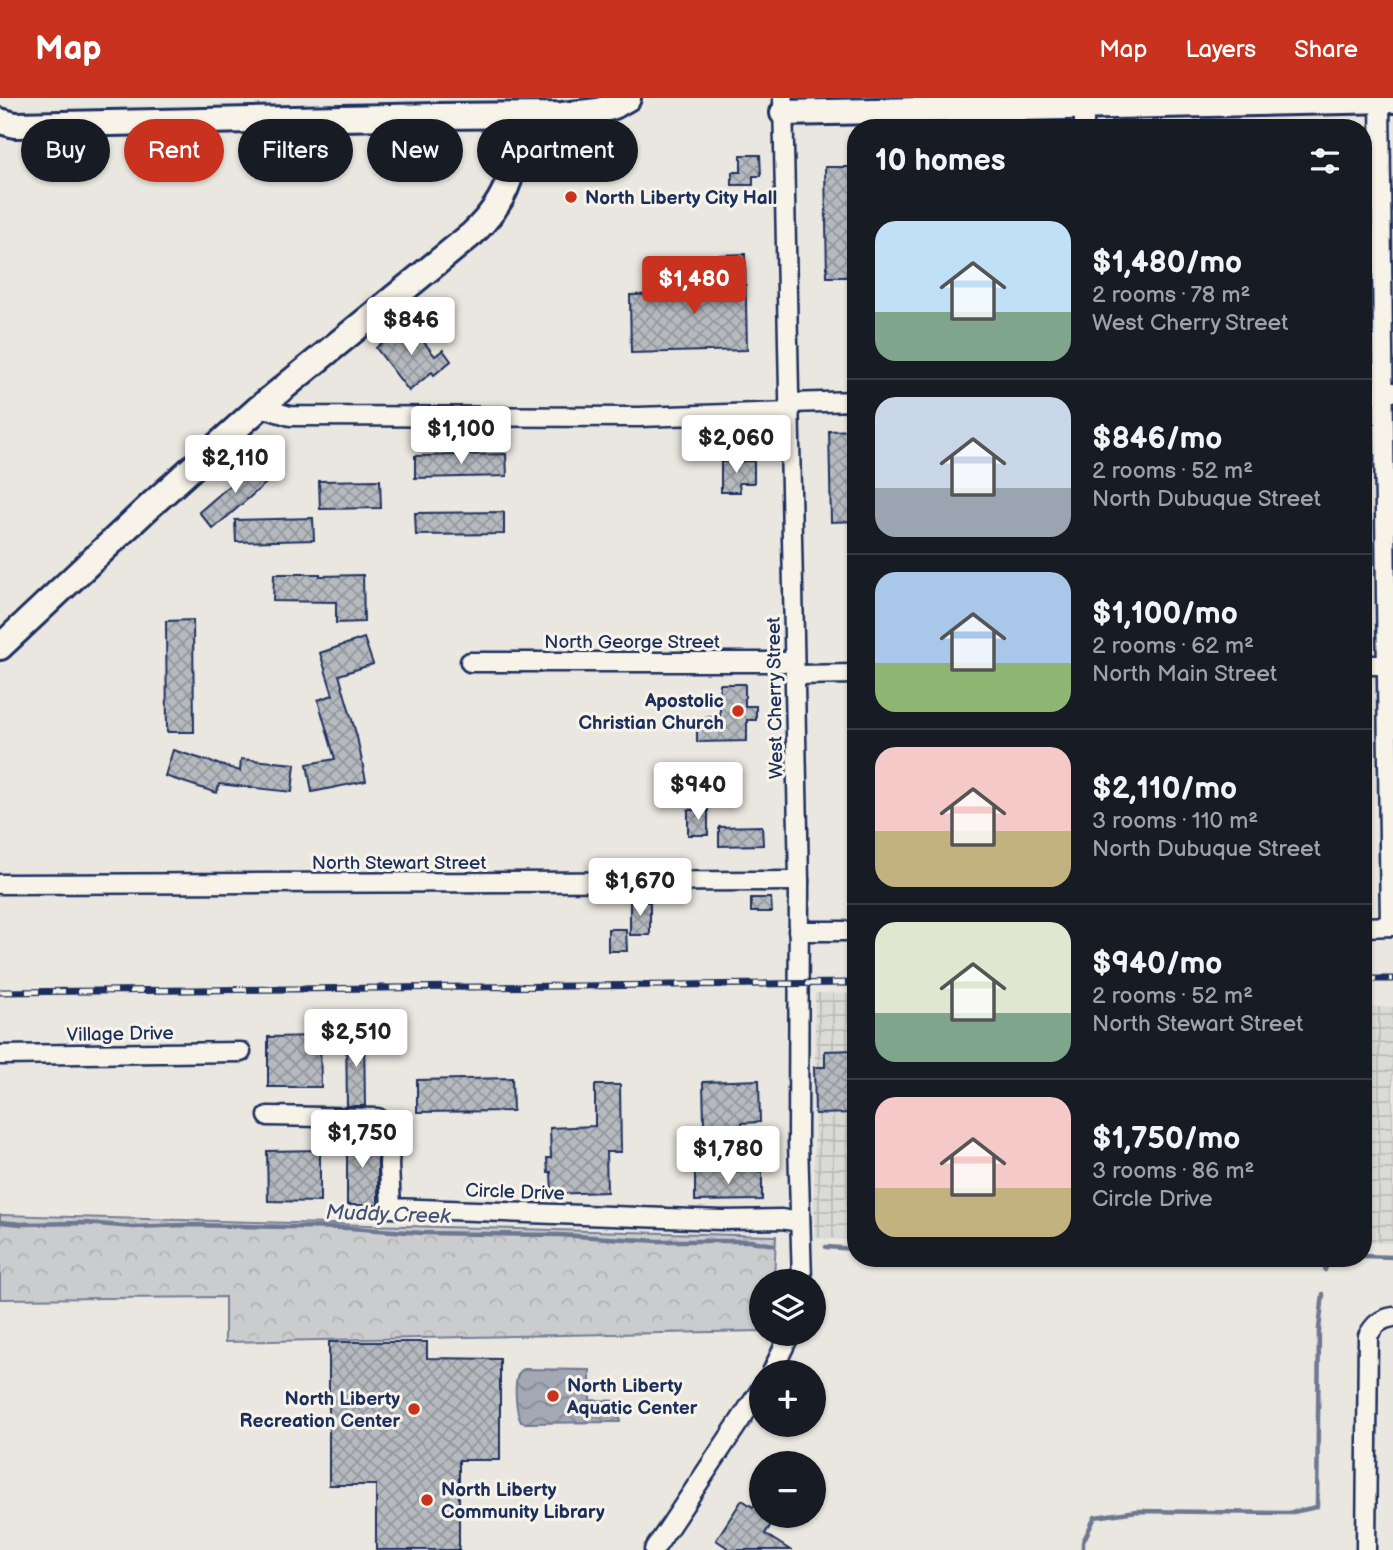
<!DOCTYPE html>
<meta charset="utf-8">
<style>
:root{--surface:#171b24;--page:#242831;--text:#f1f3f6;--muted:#9ea1a6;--line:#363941;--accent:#c8321e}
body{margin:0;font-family:"Balsamiq Sans",sans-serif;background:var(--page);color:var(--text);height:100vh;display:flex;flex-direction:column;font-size:26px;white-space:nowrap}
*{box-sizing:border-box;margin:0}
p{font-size:23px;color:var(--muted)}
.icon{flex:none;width:38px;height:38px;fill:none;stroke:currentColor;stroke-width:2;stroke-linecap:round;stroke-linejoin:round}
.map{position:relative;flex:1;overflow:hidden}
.side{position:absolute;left:847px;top:21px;width:525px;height:1148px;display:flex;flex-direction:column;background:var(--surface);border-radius:28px;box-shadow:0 2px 5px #0004}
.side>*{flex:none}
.hud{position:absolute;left:21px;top:21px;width:665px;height:63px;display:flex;gap:14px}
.buttons{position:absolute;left:749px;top:1171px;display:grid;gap:14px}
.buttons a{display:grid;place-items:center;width:77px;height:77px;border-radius:50%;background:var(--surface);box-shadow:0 2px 5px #0004;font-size:35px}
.price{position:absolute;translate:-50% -60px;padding:0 16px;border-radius:7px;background:#fff;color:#222;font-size:23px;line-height:46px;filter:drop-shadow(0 2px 4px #0008)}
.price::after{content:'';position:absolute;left:50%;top:42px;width:21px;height:16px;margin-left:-10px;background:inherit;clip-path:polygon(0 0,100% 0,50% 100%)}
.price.selected{background:var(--accent);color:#fff}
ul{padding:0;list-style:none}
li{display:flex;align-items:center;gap:21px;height:175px;padding:0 28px}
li+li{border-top:2px solid var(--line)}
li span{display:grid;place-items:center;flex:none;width:196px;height:140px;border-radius:21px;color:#555}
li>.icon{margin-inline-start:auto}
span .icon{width:84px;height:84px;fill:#fffc;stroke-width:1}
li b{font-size:30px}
h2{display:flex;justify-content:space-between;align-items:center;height:84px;padding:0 28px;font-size:30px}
.chip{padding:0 24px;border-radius:32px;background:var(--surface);box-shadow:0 2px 5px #0004;font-size:24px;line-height:63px}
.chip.selected{background:var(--accent);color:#fff}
header{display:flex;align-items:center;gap:42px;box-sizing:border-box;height:98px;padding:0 35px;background:var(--accent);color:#fff}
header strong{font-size:33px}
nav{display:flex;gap:38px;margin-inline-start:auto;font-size:24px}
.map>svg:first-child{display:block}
.industrial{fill:url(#industrial-grid)}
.forest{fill:url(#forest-crowns);stroke:#737e96;stroke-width:2}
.water{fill:url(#water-waves);stroke:#6d7892;stroke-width:2}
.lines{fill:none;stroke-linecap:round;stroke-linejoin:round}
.stream{stroke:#6d7892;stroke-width:4.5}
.building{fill:url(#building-cross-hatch);stroke:#1b2f5e;stroke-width:2}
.street-casing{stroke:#1b2f5e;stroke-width:23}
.secondary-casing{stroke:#1b2f5e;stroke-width:30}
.street{stroke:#f7f3e8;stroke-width:18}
.secondary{stroke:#f7f3e8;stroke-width:24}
.rail-casing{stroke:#1b2f5e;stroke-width:7}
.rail{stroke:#f7f3e8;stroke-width:4.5;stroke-dasharray:13;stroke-linecap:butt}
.poi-dot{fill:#c8321e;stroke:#f7f3e8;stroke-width:2.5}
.labels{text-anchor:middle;stroke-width:6;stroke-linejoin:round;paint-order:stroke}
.poi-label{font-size:19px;font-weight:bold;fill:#1b2f5e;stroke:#f7f3e8;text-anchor:start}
.street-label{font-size:19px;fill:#1b2f5e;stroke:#f7f3e8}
.water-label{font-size:21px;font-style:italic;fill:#445378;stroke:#f7f3e8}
</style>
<header>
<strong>Map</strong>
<nav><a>Map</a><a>Layers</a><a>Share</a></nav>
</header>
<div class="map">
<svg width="1393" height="1452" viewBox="0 0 1393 1452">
<defs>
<pattern id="industrial-grid" width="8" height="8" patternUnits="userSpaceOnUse" patternTransform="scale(1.75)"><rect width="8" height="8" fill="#dadad6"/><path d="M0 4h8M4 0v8" fill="none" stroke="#babbba"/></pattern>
<pattern id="forest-crowns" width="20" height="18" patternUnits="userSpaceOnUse" patternTransform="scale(1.75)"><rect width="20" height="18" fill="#cbcccd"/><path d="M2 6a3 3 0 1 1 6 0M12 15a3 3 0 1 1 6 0" fill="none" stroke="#aeb0b2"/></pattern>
<pattern id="water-waves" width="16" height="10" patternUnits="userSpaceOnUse" patternTransform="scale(1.75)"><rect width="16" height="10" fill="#a3a8b4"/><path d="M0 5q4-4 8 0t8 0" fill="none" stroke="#848996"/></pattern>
<pattern id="building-cross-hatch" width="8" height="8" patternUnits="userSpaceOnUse" patternTransform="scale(1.75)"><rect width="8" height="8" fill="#b6babf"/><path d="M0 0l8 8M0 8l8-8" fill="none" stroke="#93989e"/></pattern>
</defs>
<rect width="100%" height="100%" fill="#eae7e0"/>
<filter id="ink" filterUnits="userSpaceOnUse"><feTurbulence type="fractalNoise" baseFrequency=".0143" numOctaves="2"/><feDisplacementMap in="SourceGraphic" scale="14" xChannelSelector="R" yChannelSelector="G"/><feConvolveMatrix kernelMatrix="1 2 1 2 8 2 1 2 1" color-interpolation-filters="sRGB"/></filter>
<g filter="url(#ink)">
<g class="industrial">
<path d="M815,895l41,1v245l-42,-1z"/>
<path d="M1363,909h30v236l-30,-1z"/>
</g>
<path class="forest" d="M0,1117l776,21 -2,45h-13v50l-536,11v-45l-225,2z"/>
<path class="water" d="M524,1271l66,1v30l31,1 -1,21 -95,1 -4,-1c-5,-10 -8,-40 -2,-49 1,-2 3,-3 5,-4z"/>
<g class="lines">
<g class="stream">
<path d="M0,1124l22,2 63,-1 49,4 50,-2 165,3 73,5 137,2 99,6h93l23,4"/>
<path d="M826,1149l30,2"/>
<path d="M1363,1158l30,1"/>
<path d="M1325,1172l3,-12"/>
<path d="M1083,1452v-8l12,-25 42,-6 151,2 29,-6 2,-178 4,-35"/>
</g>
</g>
<g class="building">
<path d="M741,57h19l1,21h-8v9h-21v-13h9z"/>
<path d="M825,69h31v110h-29z"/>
<path d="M745,156l2,96 -116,3 -1,-58 90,-2v-38z"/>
<path d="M408,224l27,34 8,-6 8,11 -17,14 -2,-3 -23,19 -33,-43z"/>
<path d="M856,332v91l-25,1 -2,-91z"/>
<path d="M506,356l1,22 -92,2v-22z"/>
<path d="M258,363l14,17 -59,51 -14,-17z"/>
<path d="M754,363v22h-15l1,9h-19v-30z"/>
<path d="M380,382l1,28 -61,1 -1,-28z"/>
<path d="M504,414v22l-88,1 -1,-22z"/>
<path d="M313,420l1,22 -78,2 -1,-22z"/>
<path d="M274,476h46v2l43,-1 1,47 -28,1v-21l-63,-1z"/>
<path d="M193,522l1,112h-27l-1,-111z"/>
<path d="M364,540l9,26 -34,11 18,62 9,44 -54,11 -5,-28 28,-5 -17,-59 15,-5 -13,-42z"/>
<path d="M720,586h25v22h11v14h-9v21l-50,1v-25h23z"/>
<path d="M173,652l67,21 1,-12 54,5 -3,28 -73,-8 -2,9 -52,-17z"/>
<rect x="688" y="712" width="20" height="25"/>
<path d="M762,728l1,19 -44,1v-19z"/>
<path d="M751,800h20l1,14h-21z"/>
<rect x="630" y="804" width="20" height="33"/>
<path d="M608,831h18l1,22h-19z"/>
<path d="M364,934l1,74h-18l-1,-73z"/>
<path d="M320,938l1,51h-53v-50z"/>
<path d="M856,952v63l-41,1 -1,-47h11v-16z"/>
<path d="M512,980l1,33 -96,1v-32z"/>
<path d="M759,982l1,42 -18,1v4h-21v-3h-17l-1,-42z"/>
<path d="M595,987h25l1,67h-15l1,40 -55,2 -1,-22h-3l-1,-14h4l-1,-30 45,-2z"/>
<rect x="347" y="1038" width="31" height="69"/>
<path d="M320,1052v52l-52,-1 -1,-50z"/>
<path d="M762,1073v29l-67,1v-29z"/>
<path d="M329,1244h98v16l73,1v101h-41v90h-83v-65h-47z"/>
<path d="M761,1397v21l11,7 -7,11 25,16h-59l-15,-10 26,-40 11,7z"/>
</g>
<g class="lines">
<g class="street-casing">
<g id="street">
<path d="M783,0l16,783 -1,260 4,140"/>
<path d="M1380,2l10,826"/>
<path d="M1084,8v22"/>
<path d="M1363,295l30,-1"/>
<path d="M789,305l67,-2"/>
<path d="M260,309l30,9 349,1 151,-5"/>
<path d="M470,564h324"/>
<path d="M1363,567h30"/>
<path d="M795,577l61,-1"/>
<path d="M0,786l799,-3"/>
<path d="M1363,829l30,-1"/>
<path d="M798,833h58"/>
<path d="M0,957l241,-3"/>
<path d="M268,1018l110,2 13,11 -2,36 2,43 331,12 59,-1 19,3"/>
<path d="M772,1274l18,-38"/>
<path d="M654,1452l107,-161"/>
<path d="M1366,1452l2,-214c6,-11 12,-17 25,-19"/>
</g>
</g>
<g class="secondary-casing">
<g id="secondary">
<path d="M783,15l610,-13"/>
<path d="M0,23l15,4 423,-9 124,-1 36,-4 16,-5 14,-8"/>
<path d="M0,549l152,-143 108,-97 212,-173c40,-38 43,-66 46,-118"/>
</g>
</g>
<use href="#street" class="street"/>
<use href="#secondary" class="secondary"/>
<g class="rail-casing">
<g id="rail">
<path d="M1363,881h30"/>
<path d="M0,894l856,-9"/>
</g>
</g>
<use href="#rail" class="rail"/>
</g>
</g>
<g class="poi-dot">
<circle cx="571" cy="99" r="7"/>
<circle cx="738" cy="613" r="7"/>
<circle cx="553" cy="1298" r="7"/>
<circle cx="414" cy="1311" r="7"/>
<circle cx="427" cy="1402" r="7"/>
</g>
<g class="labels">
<g class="poi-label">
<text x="585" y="106">North Liberty City Hall</text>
<text x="724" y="609" text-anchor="end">Apostolic<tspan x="724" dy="22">Christian Church</tspan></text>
<text x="567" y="1294">North Liberty<tspan x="567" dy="22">Aquatic Center</tspan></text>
<text x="400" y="1307" text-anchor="end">North Liberty<tspan x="400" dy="22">Recreation Center</tspan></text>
<text x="441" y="1398">North Liberty<tspan x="441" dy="22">Community Library</tspan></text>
</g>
<g class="street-label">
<text x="632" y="550">North George Street</text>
<text transform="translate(774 600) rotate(-91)" y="7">West Cherry Street</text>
<text x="399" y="771">North Stewart Street</text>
<text transform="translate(120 935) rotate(-1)" y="7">Village Drive</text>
<text transform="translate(515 1093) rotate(2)" y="7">Circle Drive</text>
</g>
<g class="water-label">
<text transform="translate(388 1116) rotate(2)" y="7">Muddy Creek</text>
</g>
</g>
</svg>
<div class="buttons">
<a><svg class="icon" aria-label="layers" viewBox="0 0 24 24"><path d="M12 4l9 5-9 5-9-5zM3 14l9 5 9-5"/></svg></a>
<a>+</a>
<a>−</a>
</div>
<b class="price selected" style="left:694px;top:218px">$1,480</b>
<b class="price" style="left:411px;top:259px">$846</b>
<b class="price" style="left:461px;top:368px">$1,100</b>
<b class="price" style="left:736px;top:377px">$2,060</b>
<b class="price" style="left:235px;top:397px">$2,110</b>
<b class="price" style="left:698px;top:724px">$940</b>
<b class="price" style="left:640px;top:820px">$1,670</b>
<b class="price" style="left:356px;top:971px">$2,510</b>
<b class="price" style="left:362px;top:1072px">$1,750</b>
<b class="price" style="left:728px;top:1088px">$1,780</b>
<div class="hud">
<a class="chip">Buy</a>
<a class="chip selected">Rent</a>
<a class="chip">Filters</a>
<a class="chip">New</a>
<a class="chip">Apartment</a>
</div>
<section class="side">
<h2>10 homes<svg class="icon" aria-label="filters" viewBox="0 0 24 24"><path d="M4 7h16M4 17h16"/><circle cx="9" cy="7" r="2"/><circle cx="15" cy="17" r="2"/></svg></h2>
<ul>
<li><span style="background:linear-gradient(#bfe0f5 65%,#7fa58c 0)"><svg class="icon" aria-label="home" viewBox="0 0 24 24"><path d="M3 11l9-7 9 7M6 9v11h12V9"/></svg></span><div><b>$1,480/mo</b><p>2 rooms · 78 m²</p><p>West Cherry Street</p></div></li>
<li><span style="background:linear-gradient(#c9d6e8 65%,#9aa5b1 0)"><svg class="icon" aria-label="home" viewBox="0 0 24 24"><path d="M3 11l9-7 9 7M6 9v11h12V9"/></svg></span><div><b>$846/mo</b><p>2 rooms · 52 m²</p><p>North Dubuque Street</p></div></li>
<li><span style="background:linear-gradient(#a9c7e8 65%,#8fb573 0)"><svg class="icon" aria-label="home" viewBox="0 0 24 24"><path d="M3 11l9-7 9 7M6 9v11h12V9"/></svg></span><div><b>$1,100/mo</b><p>2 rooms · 62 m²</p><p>North Main Street</p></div></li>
<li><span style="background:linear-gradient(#f6c9c9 60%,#c2b280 0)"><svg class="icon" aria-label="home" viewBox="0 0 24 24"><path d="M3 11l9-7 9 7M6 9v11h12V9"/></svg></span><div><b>$2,110/mo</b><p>3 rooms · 110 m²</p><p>North Dubuque Street</p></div></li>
<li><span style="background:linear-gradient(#dfe7d0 65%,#7fa58c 0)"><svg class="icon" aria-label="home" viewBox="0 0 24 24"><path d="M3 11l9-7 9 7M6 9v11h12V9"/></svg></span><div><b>$940/mo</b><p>2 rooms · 52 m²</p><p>North Stewart Street</p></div></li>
<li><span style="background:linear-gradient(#f6c9c9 65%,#c2b280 0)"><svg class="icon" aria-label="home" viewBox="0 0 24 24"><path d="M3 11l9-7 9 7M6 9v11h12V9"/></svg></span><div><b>$1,750/mo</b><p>3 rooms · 86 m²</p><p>Circle Drive</p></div></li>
</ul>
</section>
</div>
